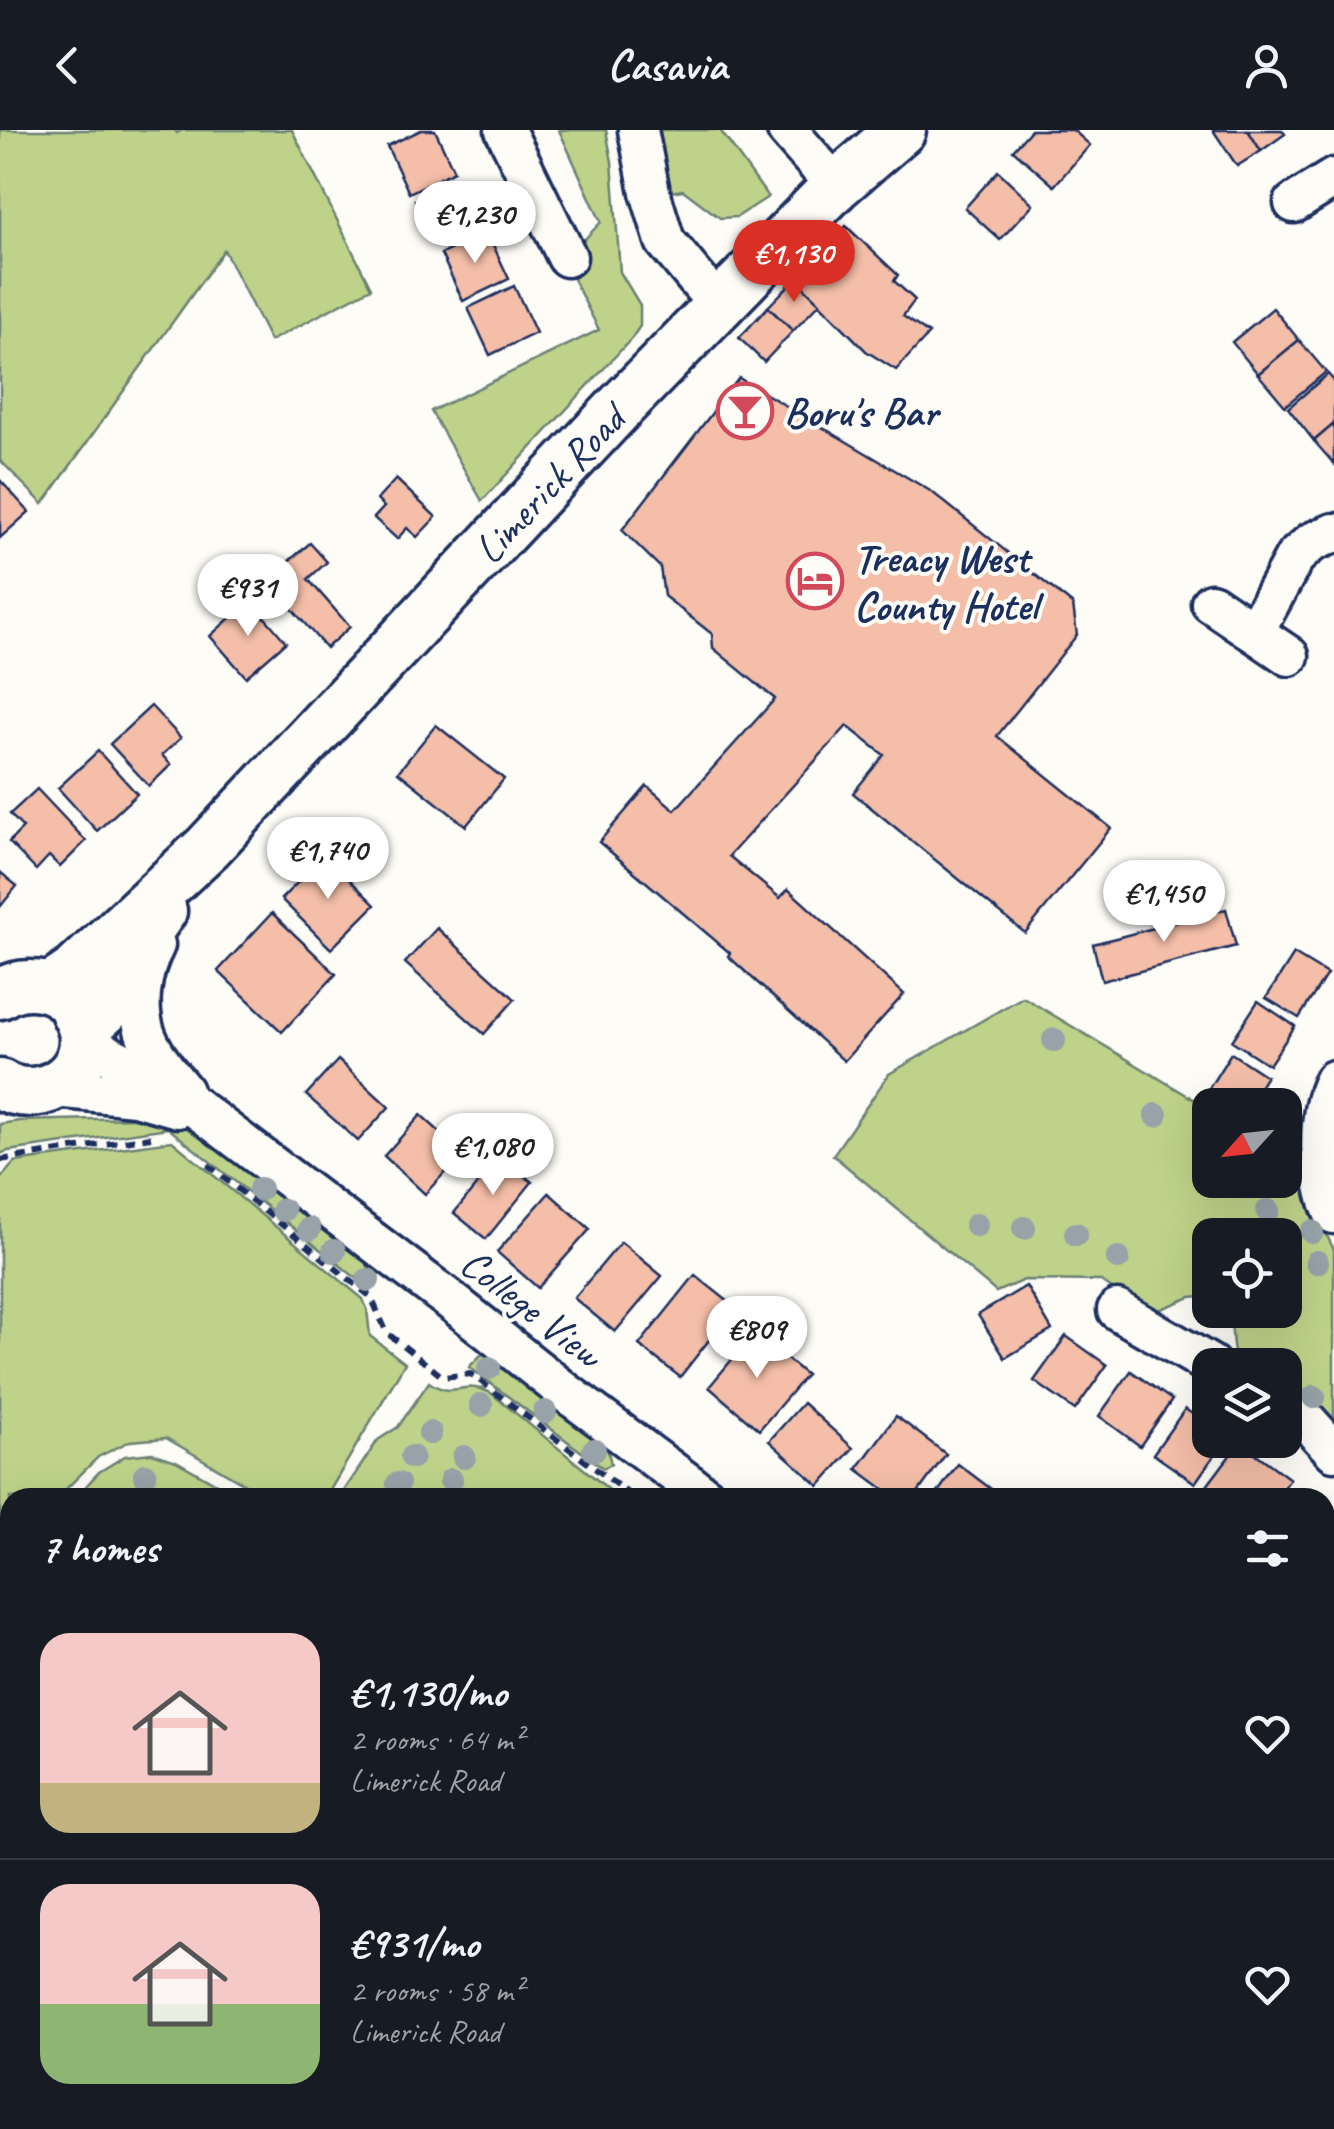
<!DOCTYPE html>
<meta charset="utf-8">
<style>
:root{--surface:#171b24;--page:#20242c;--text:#f1f3f6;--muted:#9ea1a6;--line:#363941;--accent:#d93025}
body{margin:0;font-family:Caveat,sans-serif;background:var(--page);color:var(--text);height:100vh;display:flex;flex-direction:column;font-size:38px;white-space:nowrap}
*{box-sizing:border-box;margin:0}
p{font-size:32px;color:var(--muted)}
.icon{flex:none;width:55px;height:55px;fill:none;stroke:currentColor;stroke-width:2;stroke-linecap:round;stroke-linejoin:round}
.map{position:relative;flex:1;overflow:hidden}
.drawer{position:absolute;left:0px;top:1358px;width:1335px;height:642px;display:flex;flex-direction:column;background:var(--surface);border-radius:30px 30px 0 0;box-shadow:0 10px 40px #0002}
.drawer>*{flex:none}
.needle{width:65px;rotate:243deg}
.buttons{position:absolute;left:1192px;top:958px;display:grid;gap:20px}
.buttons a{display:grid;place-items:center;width:110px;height:110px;border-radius:20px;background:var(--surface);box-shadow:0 10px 40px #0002;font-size:50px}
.price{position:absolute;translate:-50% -85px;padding:0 22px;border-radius:35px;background:#fff;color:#222;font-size:32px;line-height:65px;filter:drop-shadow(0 2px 5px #0008)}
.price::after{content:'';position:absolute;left:50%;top:60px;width:30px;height:22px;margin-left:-15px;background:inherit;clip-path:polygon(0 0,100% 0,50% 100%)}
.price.active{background:var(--accent);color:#fff}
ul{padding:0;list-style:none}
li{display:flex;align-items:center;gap:30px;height:250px;padding:0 40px}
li+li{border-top:2px solid var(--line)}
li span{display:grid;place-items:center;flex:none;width:280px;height:200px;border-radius:30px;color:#555}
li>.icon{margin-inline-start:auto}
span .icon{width:120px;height:120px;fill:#fffc;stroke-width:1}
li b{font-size:42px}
h2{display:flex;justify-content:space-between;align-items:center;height:120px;padding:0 40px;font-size:42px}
header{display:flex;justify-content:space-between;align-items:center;height:130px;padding:0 40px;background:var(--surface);font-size:45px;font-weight:700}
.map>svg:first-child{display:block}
.green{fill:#bed389;stroke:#6c8174;stroke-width:2.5}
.building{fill:#f4bea8;stroke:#1b2f5e;stroke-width:2.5}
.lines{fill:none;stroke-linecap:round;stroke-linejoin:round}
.minor-casing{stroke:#1b2f5e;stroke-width:45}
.major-casing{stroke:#1b2f5e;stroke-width:55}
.path{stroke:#1b2f5e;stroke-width:6;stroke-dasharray:10 8;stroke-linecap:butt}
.minor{stroke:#fdfcf7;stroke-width:38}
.major{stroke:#fdfcf7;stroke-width:48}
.tree{fill:#97a2a9}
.labels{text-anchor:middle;stroke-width:8;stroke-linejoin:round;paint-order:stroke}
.poi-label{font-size:42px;font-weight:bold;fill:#1b2f5e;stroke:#fdfcf7;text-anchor:start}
.street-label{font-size:42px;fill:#1b2f5e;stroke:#fdfcf7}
</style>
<header><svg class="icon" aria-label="back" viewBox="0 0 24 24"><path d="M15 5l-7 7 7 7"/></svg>Casavia<svg class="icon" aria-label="person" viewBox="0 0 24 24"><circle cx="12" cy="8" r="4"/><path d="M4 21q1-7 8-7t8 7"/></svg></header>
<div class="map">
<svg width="1334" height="1999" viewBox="0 0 1334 1999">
<rect width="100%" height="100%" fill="#fdfcf7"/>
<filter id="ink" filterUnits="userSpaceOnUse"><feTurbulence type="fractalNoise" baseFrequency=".01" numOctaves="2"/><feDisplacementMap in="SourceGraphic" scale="20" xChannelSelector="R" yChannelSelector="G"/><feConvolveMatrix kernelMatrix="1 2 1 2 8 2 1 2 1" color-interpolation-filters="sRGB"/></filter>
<g filter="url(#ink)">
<g class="green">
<path d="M0,0h175l2,3 6,-3h109l79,158 -101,53 -46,-91 -181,254 -43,-44z"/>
<path d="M559,0h47l6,32 8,110 20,33v21l-8,12 -150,163 -51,-90 168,-81 -35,-69 37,-39z"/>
<path d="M659,0h61l48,67 -31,20 -17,1 -37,-28 -13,2z"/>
<path d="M1023,867l187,112v71h75v-27l23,15 2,33 24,49v181l-49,-39v-27h-44c-11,-13 -7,-24 -10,-39 -2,-6 -5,-11 -7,-16h61v-75h-75v60l-19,2 -37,15 -18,-5 -35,-26 -77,-1 -28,12 -163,-137 56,-81z"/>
<path d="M173,987l28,18 165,128 9,15 -4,12 -203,-162 -160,23 -8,3v-30l19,-3z"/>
<path d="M172,1011l191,158 4,10 3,27 35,27 -79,134h-59l-101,-59 -36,3 -32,16 -40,40 -48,1v39l-10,2v-360l15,-17z"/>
<path d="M482,1224l12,3 113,90 4,17 -8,4 -134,-101z"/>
<path d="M429,1252c26,19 33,-4 62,11l127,104h-278l38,-57 20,-13z"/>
<path d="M152,1323l24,8 63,36h-163l23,-25 26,-16z"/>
<path d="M0,1428h6v7l4,2v122l-10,-7z"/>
<path d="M431,1990h224l-6,9h-224z"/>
</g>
<g class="building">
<path d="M421,0h14l19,41 -45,22 -22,-47z"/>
<path d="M1031,0h42l17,15 -36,41 -41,-36z"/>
<path d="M1213,0h35l13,21 -24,15z"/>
<path d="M1248,0h34l3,4 -24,17z"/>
<path d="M998,41l35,33 -33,36 -35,-32z"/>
<path d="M460,48l23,46 -46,22 -22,-46z"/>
<path d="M846,96l52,49 -4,6 21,19 -12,16 26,18 -33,36 -30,-19 -71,-72z"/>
<path d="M487,102l22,47 -46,22 -22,-47z"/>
<path d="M795,149l25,24 -27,28 -25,-24z"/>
<path d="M514,156l22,47 -46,22 -22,-47z"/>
<path d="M768,177l25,24 -29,31 -25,-24z"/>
<path d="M1273,178l26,32 -41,34 -26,-32z"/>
<path d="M1299,210l27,32 -41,34 -27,-32z"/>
<path d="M1328,244l6,7v43l-20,17 -26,-33z"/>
<path d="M739,248l193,114 141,113 4,30 -80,101 114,92 -86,105 -172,-140 31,-38 -37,-29 -118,130 51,42 8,-9 116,105 -60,67 -116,-105 2,-3 -131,-111 48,-56 28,24 100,-111 -62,-51 -1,-14 -48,-38 -4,-29 -38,-37z"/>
<path d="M1334,294v40l-20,-23z"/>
<path d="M396,349l40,38 -19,20 -10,-9 -10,11 -23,-21 10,-11 -7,-7z"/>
<path d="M0,350l29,32 -29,26z"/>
<path d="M310,413l17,19 -19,17 42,48 -24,21 -59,-68z"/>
<path d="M250,470l36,42 -40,35 -36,-41z"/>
<path d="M151,576l30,32 -19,17 9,10 -22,21 -39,-42z"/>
<path d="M436,595l68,54 -38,47 -68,-54z"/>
<path d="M98,621l39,43 -40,37 -39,-43z"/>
<path d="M37,659l49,52 -26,26 -11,-11 -13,14 -27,-28 14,-14 -13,-14z"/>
<path d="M325,725l50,50 -44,44 -50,-50z"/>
<path d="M0,742l17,14 -17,21z"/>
<path d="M1226,779l10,37 -134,35 -9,-37z"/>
<path d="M272,783l64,61 -54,58 -64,-61z"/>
<path d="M437,798l78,71 -31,35 -79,-71z"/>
<path d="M1294,824l33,20 -28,44 -33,-20z"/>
<path d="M1258,871l37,25 -26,39 -37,-24z"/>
<path d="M1231,923l35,23 -18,29h-30l-14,-9z"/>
<path d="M338,930l51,47 -31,34 -52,-46z"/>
<path d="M421,985l42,38 -38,41 -41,-38z"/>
<path d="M500,1026l32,26 -46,57 -32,-26z"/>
<path d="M549,1063l41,36 -52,59 -41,-36z"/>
<path d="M621,1112l41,34 -47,56 -41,-34z"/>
<path d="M695,1145l40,32 -55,70 -41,-32z"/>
<path d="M1026,1156l26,44 -47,28 -27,-43z"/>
<path d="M755,1202l51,43 -47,55 -50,-43z"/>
<path d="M1066,1206l41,29 -32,45 -41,-29z"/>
<path d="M1131,1241l41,29 -32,46 -41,-30z"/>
<path d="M803,1273l50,45 -34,38 -50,-45z"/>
<path d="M1185,1279l25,17v14h15l-30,43 -42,-29z"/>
<path d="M896,1286l50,38 -32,44h-18l-39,-29z"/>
<path d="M1240,1312l50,37 -13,19h-71l-5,-4z"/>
<path d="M958,1334l45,34h-69z"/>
<path d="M1325,1381l9,7v34l-9,12z"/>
<path d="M0,1585l10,7v101l-10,15z"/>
<path d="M10,1788v148l-2,4 -8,-6v-135l2,1z"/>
<path d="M760,1990h47v9h-46z"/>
<path d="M921,1990h42v9h-41z"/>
<path d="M963,1990h41l1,9h-42z"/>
<path d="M1248,1990h62l-4,9h-62z"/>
</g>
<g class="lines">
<g class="minor-casing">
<g id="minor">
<path d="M505,0l62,127"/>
<path d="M638,0l12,62 15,49 54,65"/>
<path d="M787,0l49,56"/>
<path d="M1294,73l40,-25"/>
<path d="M1211,473l78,53"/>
<path d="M1254,502l41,-75 17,-15 22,-9"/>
<path d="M155,815c-14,27 -20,64 -8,93 8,19 23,37 36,53"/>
<path d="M85,913l78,40 287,217 118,94 140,104"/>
<path d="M1334,950c-18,34 -16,99 0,134"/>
<path d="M55,958l80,8 43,12"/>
<path d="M1117,1180l94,55"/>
<path d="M1285,1278l22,13 27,30"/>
<path d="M1325,1675l9,-12"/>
<path d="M1325,1814l9,7"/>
<path d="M872,1990l2,9"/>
<path d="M1096,1999l7,-9"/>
</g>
</g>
<g class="major-casing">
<g id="major">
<path id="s1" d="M50,858l25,-17 133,-124 413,-441 215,-220 65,-56"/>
<path d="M0,864c21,-14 53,-12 71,9 3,4 4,9 7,14 3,7 6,13 6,22 0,43 -49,66 -84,45"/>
<path d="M84,899l21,-19 42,-78 15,-21"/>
</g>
</g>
<g class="path">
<path d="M0,1030l151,-23"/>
<path d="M208,1035l163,132 16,36 56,44 28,-3 163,124"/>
</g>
<use href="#minor" class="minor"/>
<use href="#major" class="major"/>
</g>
<g class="tree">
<circle cx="1054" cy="910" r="12"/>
<circle cx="1156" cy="985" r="12"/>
<circle cx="260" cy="1059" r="12"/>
<circle cx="283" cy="1080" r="12"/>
<circle cx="1268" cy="1081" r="12"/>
<circle cx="976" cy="1095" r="12"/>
<circle cx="1024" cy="1098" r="12"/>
<circle cx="309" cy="1099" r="12"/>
<circle cx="1312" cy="1102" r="12"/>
<circle cx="1076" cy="1104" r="12"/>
<circle cx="334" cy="1121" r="12"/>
<circle cx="1118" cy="1128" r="12"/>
<circle cx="1317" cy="1132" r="12"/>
<circle cx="368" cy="1150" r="12"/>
<circle cx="489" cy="1238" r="12"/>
<circle cx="1314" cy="1267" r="12"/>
<circle cx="481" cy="1275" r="12"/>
<circle cx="545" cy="1282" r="12"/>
<circle cx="430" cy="1303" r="12"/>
<circle cx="594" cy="1320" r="12"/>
<circle cx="412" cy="1327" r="12"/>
<circle cx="464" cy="1327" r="12"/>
<circle cx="145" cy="1345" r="12"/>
<circle cx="451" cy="1350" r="12"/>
<circle cx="398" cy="1354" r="12"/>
</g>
</g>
<defs>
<g id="bar-ring" transform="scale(2.875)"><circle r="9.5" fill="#fdfcf7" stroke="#d1495b" stroke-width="1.5"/><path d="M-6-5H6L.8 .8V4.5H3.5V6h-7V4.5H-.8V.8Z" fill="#d1495b"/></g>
<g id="hotel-ring" transform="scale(2.875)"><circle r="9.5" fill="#fdfcf7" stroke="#d1495b" stroke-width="1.5"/><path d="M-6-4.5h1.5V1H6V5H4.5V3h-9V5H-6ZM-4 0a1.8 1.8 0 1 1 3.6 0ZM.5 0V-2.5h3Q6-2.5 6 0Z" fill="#d1495b"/></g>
</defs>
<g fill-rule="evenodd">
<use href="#bar-ring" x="745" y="281"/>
<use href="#hotel-ring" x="815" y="451"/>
</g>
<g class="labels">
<g class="poi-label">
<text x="784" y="296">Boru's Bar</text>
<text x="854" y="442">Treacy West<tspan x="854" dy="48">County Hotel</tspan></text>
</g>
<g class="street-label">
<text dy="15" stroke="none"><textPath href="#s1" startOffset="710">Limerick Road</textPath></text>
<text transform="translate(532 1177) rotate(38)" y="15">College View</text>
</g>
</g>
</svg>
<div class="buttons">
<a><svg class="needle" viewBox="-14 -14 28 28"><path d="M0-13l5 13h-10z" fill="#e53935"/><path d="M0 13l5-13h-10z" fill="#9ea1a6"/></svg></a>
<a><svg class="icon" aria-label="locate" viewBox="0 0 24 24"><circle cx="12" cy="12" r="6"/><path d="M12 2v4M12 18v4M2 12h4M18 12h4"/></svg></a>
<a><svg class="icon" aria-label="layers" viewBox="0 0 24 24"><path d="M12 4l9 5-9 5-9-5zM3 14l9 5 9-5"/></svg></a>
</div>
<b class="price" style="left:475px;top:136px">€1,230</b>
<b class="price active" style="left:794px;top:175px">€1,130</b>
<b class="price" style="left:248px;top:509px">€931</b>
<b class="price" style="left:328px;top:772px">€1,740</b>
<b class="price" style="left:1164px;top:815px">€1,450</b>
<b class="price" style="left:493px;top:1068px">€1,080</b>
<b class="price" style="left:757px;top:1251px">€809</b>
<section class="drawer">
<h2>7 homes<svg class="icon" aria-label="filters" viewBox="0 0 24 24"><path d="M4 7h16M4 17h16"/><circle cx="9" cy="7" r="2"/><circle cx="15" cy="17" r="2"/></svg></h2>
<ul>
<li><span style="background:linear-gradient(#f6c9c9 75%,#c2b280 0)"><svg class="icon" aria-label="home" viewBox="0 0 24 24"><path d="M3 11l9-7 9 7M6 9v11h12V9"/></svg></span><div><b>€1,130/mo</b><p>2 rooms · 64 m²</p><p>Limerick Road</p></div><svg class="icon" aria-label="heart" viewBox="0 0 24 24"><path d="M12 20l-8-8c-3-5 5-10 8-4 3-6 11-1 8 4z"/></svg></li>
<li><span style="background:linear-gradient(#f6c9c9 60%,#8fb573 0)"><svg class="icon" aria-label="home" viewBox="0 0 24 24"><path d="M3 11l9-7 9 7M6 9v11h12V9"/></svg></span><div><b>€931/mo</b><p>2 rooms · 58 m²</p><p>Limerick Road</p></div><svg class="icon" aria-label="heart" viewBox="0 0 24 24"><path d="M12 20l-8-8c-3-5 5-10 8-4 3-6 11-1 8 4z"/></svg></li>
</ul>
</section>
</div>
